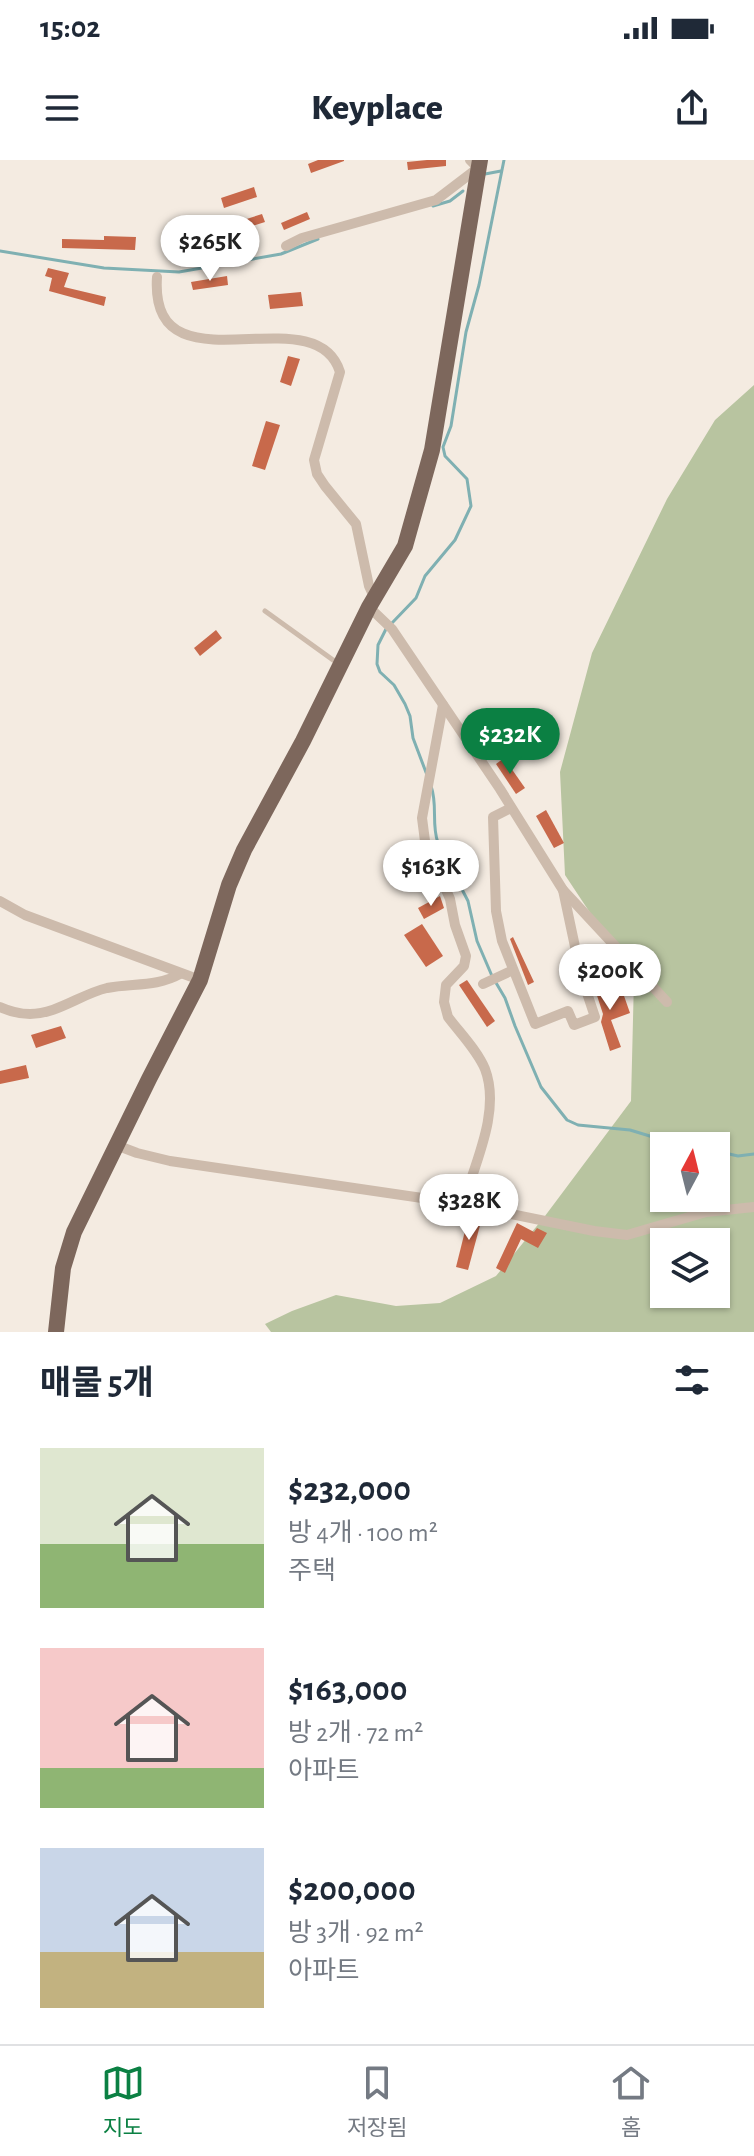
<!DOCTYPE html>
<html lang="ko">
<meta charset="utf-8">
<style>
:root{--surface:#fff;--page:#f2f2f3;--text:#1f2937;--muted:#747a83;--line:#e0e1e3;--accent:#0b8043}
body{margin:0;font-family:"Alegreya Sans","Noto Sans KR",sans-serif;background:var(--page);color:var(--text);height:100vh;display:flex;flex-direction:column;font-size:30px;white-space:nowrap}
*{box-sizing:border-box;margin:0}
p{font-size:26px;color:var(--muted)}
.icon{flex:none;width:44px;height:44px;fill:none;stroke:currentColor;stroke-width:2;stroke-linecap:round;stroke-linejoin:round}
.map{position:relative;height:1172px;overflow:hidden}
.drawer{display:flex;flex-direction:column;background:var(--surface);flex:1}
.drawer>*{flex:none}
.needle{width:52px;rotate:7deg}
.fabs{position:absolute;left:650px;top:972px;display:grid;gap:16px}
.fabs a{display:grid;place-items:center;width:80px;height:80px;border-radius:0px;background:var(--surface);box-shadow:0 2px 6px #0004;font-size:40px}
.price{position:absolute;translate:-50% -68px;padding:0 18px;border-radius:28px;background:#fff;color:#222;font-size:26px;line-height:52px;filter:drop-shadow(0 2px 4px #0008)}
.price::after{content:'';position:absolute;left:50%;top:48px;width:24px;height:18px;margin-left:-12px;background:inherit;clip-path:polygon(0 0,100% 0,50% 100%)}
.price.on{background:var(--accent);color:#fff}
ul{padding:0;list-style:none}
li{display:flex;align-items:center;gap:24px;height:200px;padding:0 40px}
li span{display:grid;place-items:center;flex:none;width:224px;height:160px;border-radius:0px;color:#555}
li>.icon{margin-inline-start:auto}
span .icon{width:96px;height:96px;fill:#fffc;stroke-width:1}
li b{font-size:34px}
h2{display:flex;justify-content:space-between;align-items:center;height:96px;padding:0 40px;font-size:34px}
.status{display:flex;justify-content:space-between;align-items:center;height:56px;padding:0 40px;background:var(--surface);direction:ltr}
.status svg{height:22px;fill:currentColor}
header{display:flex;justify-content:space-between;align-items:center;height:104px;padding:0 40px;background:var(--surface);font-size:36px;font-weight:800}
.tabs{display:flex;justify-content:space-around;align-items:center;height:112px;border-top:2px solid var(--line);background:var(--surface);font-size:22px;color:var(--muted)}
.tabs a{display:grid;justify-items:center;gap:4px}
.tabs .on{color:var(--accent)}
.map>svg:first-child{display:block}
.green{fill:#b8c4a0;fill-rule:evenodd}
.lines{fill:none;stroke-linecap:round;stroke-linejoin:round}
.stream{stroke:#7fb0b2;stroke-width:3}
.building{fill:#c8694b}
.lane{stroke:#cdbbac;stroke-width:5}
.street{stroke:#cdbbac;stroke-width:10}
.primary{stroke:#7d675c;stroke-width:16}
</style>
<div class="status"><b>15:02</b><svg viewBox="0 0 49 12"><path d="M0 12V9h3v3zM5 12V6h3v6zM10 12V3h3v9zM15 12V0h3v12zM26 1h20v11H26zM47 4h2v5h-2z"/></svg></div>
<header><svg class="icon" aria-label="menu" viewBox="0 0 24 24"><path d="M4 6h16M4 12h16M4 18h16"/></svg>Keyplace<svg class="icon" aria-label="share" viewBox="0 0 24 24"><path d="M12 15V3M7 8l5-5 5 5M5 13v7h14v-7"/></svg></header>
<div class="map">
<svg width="754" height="1172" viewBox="0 0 754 1172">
<rect width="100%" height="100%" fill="#f4ebe1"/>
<path class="green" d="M754,225v947h-483l-6,-8 27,-13 44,-16 60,11 44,-3 56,-27 49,-60 86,-115 3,-122 -69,-104 -5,-103 32,-119 75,-154 48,-79zM664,986h52v52h-52zM664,1082h52v52h-52z"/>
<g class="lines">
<g class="stream">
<path d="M485,14l16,-3"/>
<path d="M433,46l17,-5 13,-10"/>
<path d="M0,91l104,17 75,4 102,-18 37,-15"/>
<path d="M392,463l24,-25 9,-22 30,-36 16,-34 -4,-27 -22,-23 -2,-9 8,-21 15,-94 13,-47 25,-125"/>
<path d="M386,469l-8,16 -1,19 3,8 14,13 11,19 5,12 3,22 14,37"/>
<path d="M431,626c7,19 0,38 7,57l30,58 9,40 15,35 13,22 10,28 26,61 26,33 11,5 52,5 23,7 48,9"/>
<path d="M716,991l22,5 16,-2"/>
</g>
</g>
<g class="building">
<path d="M318,0h26v1l-33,12 -3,-9z"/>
<path d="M427,0h19v6l-38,4 -1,-8z"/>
<path d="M254,27l3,10 -33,11 -3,-10z"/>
<path d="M307,52l3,7 -26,11 -3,-7z"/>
<path d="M262,54l3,8 -35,11 -2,-8z"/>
<path d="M210,71l2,8 -46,16 -3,-9z"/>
<path d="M104,76l32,1 -1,13 -73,-2v-9l42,1z"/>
<path d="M48,108l21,5 -5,14 42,10 -2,9 -55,-15 3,-13 -7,-2z"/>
<path d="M227,116l1,9 -35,5 -2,-8z"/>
<path d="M301,132l2,14 -33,3 -2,-14z"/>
<path d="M288,196l12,3 -9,27 -11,-4z"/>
<path d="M266,261l14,4 -15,45 -13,-4z"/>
<path d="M216,470l6,8 -22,18 -6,-8z"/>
<path d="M504,598l21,30 -9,6 -20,-30z"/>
<path d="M546,650l18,33 -10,5 -18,-32z"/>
<path d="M440,736l4,12 -20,11 -6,-11z"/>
<path d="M422,764l21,32 -17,11 -22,-32z"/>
<path d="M513,777l21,45 -6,3 -18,-46z"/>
<path d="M593,806l11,34 19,-7 7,20 -19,7 10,27 -11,4 -9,-29 2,-8 -15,-46z"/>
<path d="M467,820l28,41 -8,6 -28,-42z"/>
<path d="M61,866l5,12 -30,10 -5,-13z"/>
<path d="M26,905l3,13 -29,6v-13z"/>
<path d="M469,1055l13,3 -14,52 -12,-3z"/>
<path d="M517,1063l17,9 3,-4 10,5 -9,15 -17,-9 -16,34 -9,-5z"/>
</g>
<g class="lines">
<path class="lane" d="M265,451l68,49 7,2"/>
<g class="street">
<path d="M286,86l16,-8 134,-38 42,-32 -8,-8"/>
<path d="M157,117c-8,120 158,15 183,95l-26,88 3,14 8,12 31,38 13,62 5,11"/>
<path d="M369,447l23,22 108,160 63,101 104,112"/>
<path d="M443,545l-21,113 3,23 25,58 5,26 11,31 -2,10 -18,19 -2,17 4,15c12,16 29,33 37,52 16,42 -10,94 -22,135"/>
<path d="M511,648l-18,9 3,94 6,30 33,83 33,-13 6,14 21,-8 -14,-42 -18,-85"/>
<path d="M0,741l25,14 175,65"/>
<path d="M483,824l30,-14"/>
<path d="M0,847c9,4 20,7 30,7 27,0 51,-20 77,-26 25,-5 50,-1 73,-14"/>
<path d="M116,985l21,8 33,8 293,43 131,27 33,4 79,-23 48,-5"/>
</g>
<path class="primary" d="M56,1172l7,-64 11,-36 75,-153 51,-99 29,-95 15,-35 59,-109 66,-134 36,-61 27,-96 48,-290"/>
</g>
</svg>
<div class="fabs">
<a><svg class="needle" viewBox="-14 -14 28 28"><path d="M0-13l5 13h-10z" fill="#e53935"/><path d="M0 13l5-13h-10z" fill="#747a83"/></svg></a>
<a><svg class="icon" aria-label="layers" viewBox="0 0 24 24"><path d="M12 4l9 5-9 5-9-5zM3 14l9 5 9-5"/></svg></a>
</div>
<b class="price" style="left:210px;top:123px">$265K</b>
<b class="price on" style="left:510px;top:616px">$232K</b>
<b class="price" style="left:431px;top:748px">$163K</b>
<b class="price" style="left:610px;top:852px">$200K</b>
<b class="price" style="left:469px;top:1082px">$328K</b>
</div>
<section class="drawer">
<h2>매물 5개<svg class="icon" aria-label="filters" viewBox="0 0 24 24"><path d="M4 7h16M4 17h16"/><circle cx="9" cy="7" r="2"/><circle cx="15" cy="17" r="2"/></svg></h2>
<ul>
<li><span style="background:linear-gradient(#dfe7d0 60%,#8fb573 0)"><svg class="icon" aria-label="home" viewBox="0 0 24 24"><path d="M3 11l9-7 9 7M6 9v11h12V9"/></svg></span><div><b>$232,000</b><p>방 4개 · 100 m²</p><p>주택</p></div></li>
<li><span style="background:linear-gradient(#f6c9c9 75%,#8fb573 0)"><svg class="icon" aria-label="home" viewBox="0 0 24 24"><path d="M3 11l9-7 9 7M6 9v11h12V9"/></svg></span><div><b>$163,000</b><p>방 2개 · 72 m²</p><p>아파트</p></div></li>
<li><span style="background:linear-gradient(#c9d6e8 65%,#c2b280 0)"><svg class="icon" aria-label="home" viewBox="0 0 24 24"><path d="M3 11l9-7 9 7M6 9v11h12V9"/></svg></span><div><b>$200,000</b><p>방 3개 · 92 m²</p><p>아파트</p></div></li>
</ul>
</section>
<nav class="tabs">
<a class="on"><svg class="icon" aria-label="map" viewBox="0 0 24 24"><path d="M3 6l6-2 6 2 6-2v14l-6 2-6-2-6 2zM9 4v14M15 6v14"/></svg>지도</a>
<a><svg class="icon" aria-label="saved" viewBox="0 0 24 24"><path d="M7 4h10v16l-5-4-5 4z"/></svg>저장됨</a>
<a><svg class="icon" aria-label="home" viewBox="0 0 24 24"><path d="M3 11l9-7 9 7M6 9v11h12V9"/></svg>홈</a>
</nav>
